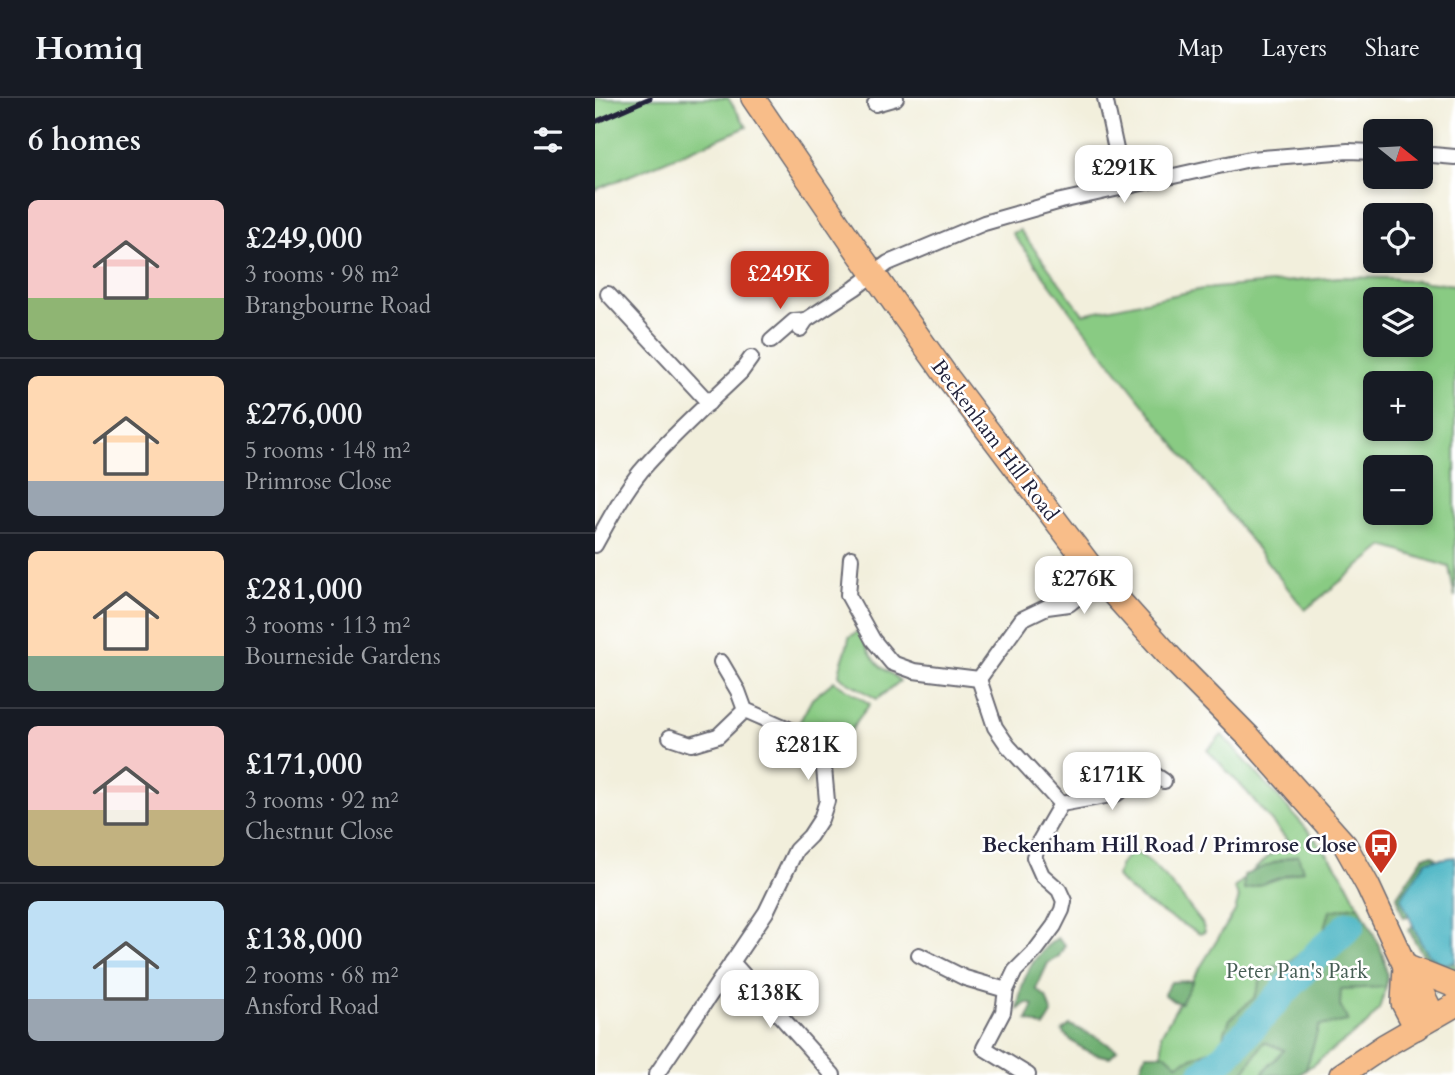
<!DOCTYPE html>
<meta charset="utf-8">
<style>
:root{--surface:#171b24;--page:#20242c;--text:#f1f3f6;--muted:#9ea1a6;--line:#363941;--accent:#c8321e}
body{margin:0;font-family:Cardo,serif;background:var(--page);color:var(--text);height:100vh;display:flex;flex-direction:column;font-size:26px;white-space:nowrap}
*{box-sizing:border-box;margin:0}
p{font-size:23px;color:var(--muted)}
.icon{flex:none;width:38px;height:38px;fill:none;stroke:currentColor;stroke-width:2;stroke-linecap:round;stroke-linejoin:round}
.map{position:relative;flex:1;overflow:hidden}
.drawer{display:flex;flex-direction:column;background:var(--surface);width:595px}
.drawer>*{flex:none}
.needle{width:46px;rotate:108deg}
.tools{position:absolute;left:768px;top:21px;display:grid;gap:14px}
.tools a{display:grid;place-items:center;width:70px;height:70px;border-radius:10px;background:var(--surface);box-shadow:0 4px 10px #0003;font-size:35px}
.price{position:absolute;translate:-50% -60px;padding:0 16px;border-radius:14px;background:#fff;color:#222;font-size:23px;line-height:46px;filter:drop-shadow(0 2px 4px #0008)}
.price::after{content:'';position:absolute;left:50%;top:42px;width:21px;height:16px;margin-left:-10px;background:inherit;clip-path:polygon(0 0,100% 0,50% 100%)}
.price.selected{background:var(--accent);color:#fff}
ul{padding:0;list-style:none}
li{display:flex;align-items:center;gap:21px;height:175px;padding:0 28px}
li+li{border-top:2px solid var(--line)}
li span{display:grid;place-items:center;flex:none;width:196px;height:140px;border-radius:10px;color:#555}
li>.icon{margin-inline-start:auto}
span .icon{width:84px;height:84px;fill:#fffc;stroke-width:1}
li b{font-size:30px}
h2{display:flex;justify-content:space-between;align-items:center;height:84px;padding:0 28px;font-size:30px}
header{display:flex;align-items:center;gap:42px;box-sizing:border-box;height:98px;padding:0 35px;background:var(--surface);border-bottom:2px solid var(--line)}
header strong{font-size:33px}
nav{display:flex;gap:38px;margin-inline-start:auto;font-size:24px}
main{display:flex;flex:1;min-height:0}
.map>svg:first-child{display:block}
.green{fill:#89cb83;stroke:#56765f;stroke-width:2;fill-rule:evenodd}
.forest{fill:#6eaf71;stroke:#486856;stroke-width:2}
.water{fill:#47b4c3;stroke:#346b7f;stroke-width:2}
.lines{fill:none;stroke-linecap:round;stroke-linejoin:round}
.river{stroke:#47b4c3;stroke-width:30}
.street-casing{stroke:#6b6a73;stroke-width:18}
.primary-casing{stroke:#6b6a73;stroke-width:26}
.street{stroke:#fff;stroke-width:14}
.primary{stroke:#f8bd89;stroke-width:23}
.rail{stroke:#22223b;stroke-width:5}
.labels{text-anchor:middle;stroke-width:5;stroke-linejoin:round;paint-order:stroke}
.street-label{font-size:21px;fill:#22223b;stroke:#fff}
.poi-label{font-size:21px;font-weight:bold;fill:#22223b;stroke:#fff;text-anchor:end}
.park-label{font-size:21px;fill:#465d54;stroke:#fff}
</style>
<header>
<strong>Homiq</strong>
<nav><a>Map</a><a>Layers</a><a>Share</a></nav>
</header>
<main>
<section class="drawer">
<h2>6 homes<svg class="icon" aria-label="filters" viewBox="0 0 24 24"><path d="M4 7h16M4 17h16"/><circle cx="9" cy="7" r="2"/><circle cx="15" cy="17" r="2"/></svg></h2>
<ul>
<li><span style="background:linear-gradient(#f6c9c9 70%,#8fb573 0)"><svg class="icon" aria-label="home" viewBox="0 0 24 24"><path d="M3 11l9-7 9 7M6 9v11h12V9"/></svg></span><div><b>£249,000</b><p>3 rooms · 98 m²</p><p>Brangbourne Road</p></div></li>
<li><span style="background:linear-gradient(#ffd9b3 75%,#9aa5b1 0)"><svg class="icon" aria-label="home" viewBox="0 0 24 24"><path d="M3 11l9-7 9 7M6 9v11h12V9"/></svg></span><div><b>£276,000</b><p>5 rooms · 148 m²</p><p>Primrose Close</p></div></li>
<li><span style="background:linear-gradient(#ffd9b3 75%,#7fa58c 0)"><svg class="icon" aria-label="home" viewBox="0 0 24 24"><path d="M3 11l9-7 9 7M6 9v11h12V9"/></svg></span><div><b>£281,000</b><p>3 rooms · 113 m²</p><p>Bourneside Gardens</p></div></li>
<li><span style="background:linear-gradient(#f6c9c9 60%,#c2b280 0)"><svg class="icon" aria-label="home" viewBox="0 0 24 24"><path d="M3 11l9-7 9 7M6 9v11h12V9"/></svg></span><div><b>£171,000</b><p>3 rooms · 92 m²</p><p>Chestnut Close</p></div></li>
<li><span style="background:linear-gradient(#bfe0f5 70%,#9aa5b1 0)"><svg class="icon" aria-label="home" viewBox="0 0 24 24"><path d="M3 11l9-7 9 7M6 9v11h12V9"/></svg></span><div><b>£138,000</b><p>2 rooms · 68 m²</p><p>Ansford Road</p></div></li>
</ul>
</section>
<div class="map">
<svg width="860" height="977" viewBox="0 0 860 977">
<rect width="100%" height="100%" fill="#fff"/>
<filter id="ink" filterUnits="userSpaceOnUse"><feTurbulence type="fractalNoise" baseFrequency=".0143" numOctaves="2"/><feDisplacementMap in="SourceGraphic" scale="14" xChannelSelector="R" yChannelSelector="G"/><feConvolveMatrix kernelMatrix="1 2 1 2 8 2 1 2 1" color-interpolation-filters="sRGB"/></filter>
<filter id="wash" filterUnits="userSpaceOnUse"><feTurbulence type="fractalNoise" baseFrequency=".00686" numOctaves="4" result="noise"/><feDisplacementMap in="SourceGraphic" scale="28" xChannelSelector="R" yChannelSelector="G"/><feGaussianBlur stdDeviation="1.57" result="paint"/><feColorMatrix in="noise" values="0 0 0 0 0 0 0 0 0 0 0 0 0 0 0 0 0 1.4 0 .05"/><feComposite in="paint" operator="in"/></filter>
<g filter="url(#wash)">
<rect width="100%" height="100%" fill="#f2efdc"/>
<g class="green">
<path d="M0,0h133l19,29 -152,63z"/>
<path d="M425,132l63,84 120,-25 136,-12 50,1 66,7v313l-6,-31 -65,-21 -79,64 -231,-294 -62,-83zM780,201h46v46h-46zM780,285h46v46h-46zM780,369h46v46h-46z"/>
<path d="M264,533c5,11 11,23 18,32 7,8 17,11 23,18l-23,18 -34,-20 -4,-4c1,-12 8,-23 10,-38z"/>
<path d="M239,583l36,23c-5,7 -11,13 -15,20 -11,18 -8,20 -30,27l-11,-13 -16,-13 14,-26z"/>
<path d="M627,637l83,92 25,30 15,22 39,77 3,23 -1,8 -7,22 -12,15 -68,51h-142l6,-16 -2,-24 27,-48 47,-76 4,-14 -5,-9 53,-48 -40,-48 -40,-42z"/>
<path d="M540,755c20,5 53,53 67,70l3,9 -5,2c-29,-17 -61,-31 -83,-57 2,-12 6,-20 18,-24z"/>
</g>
<g class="forest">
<path d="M703,757l5,15 -59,20v-15c18,-6 35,-16 54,-20z"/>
<path d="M837,757l6,5 -12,2 -24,36 7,18 -6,1 -6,-21 27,-40z"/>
<path d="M764,807c12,26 31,52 27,82l-45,2 -1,17 8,15 -29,5 -13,43 -7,6h-36l1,-4 20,-21 -20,-8 -22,33h-104l8,-21h20l11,10 42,-17 11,-28 25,-22 9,-28 22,-5 36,-27 8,-26z"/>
<path d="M818,827l7,16 23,23 12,-2v9c-28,-4 -34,-17 -46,-41z"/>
<path d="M462,840l8,7 -6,11 -11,7 -12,26 10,8 6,17 -8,13 -17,-7 7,-15 -8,-2 -8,7c2,-30 15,-55 39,-72z"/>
<path d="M598,883l-12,22 -8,-2 -9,-7 7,-12z"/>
<path d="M475,927l28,13 19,12 -7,7c-19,-2 -35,-11 -48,-26z"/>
</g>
<path class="water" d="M860,759v105l-12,2 -14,-9 -9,-14 -19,-43 25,-37z"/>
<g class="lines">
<path class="river" d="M608,977l21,-18 95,-104 31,-28"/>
</g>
</g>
<g filter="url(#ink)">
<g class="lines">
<g class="street-casing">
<g id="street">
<path d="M510,0l19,89"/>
<path d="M280,6l21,-6"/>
<path d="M826,56l34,3"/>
<path d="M13,196l101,109"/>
<path d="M205,231l6,-9 49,-32 33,-25 96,-40 77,-22 189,-42 98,-8 27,1"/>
<path d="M176,243l23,-20 12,-1"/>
<path d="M0,447c14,-25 28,-52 46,-74 30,-35 67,-67 100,-99l10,-14"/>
<path d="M256,460l-3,37 25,45 19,23 22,8 65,8"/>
<path d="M384,581l43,-60 25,-12 22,-3 31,-25"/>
<path d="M75,639l21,7 27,-8 27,-26"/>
<path d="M466,706l55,-10 19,-14 20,-5 9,6"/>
<path d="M324,857l46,23 41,12 9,-19 21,-21 18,-24 8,-16 2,-9 -5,-11 -17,-15 -8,-18 5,-15 22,-38 -53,-58 -13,-19 -16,-48"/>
<path d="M137,864l101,113"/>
<path d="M411,892l-3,22 -19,36 44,27"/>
<path d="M61,977l110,-163 30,-62 14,-14 11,-17 6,-18 -3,-33 -17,-26 -14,-11 -48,-21 -7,-19 -17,-29"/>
</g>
</g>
<g class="primary-casing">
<g id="primary">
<path d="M158,0l105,154 90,126 152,201 72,80 77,78 96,108 23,41 37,80 18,29 11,22"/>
<path d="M810,868l-2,37 13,25"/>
<path d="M810,868l50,20"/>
<path d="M746,977l43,-29 71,-41"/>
</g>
</g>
<use href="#street" class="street"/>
<use href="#primary" class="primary"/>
<path class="rail" d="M0,24l55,-24"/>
</g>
</g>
<defs>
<g id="bus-pin" transform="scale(1.75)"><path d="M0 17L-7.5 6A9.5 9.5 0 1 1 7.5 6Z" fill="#c8321e" stroke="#fff"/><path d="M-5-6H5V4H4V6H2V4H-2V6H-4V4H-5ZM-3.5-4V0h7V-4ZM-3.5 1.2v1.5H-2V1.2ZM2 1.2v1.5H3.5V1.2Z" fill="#fff"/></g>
</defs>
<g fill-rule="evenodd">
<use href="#bus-pin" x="786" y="747"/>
</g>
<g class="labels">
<g class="street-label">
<text transform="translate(400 342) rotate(53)" y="7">Beckenham Hill Road</text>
</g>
<g class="poi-label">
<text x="762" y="754">Beckenham Hill Road / Primrose Close</text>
</g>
<g class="park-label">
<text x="702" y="880">Peter Pan's Park</text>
</g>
</g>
</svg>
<div class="tools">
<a><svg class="needle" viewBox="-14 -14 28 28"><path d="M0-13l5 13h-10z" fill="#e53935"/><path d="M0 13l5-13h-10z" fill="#9ea1a6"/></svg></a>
<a><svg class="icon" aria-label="locate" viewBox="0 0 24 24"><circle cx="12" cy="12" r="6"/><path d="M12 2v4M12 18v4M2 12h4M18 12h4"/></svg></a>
<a><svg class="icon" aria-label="layers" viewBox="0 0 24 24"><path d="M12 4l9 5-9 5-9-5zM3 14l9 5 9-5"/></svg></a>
<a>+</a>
<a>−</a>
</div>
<b class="price" style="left:529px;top:107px">£291K</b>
<b class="price selected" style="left:185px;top:213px">£249K</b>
<b class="price" style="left:489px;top:518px">£276K</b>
<b class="price" style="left:213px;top:684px">£281K</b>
<b class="price" style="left:517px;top:714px">£171K</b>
<b class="price" style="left:175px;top:932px">£138K</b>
</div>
</main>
